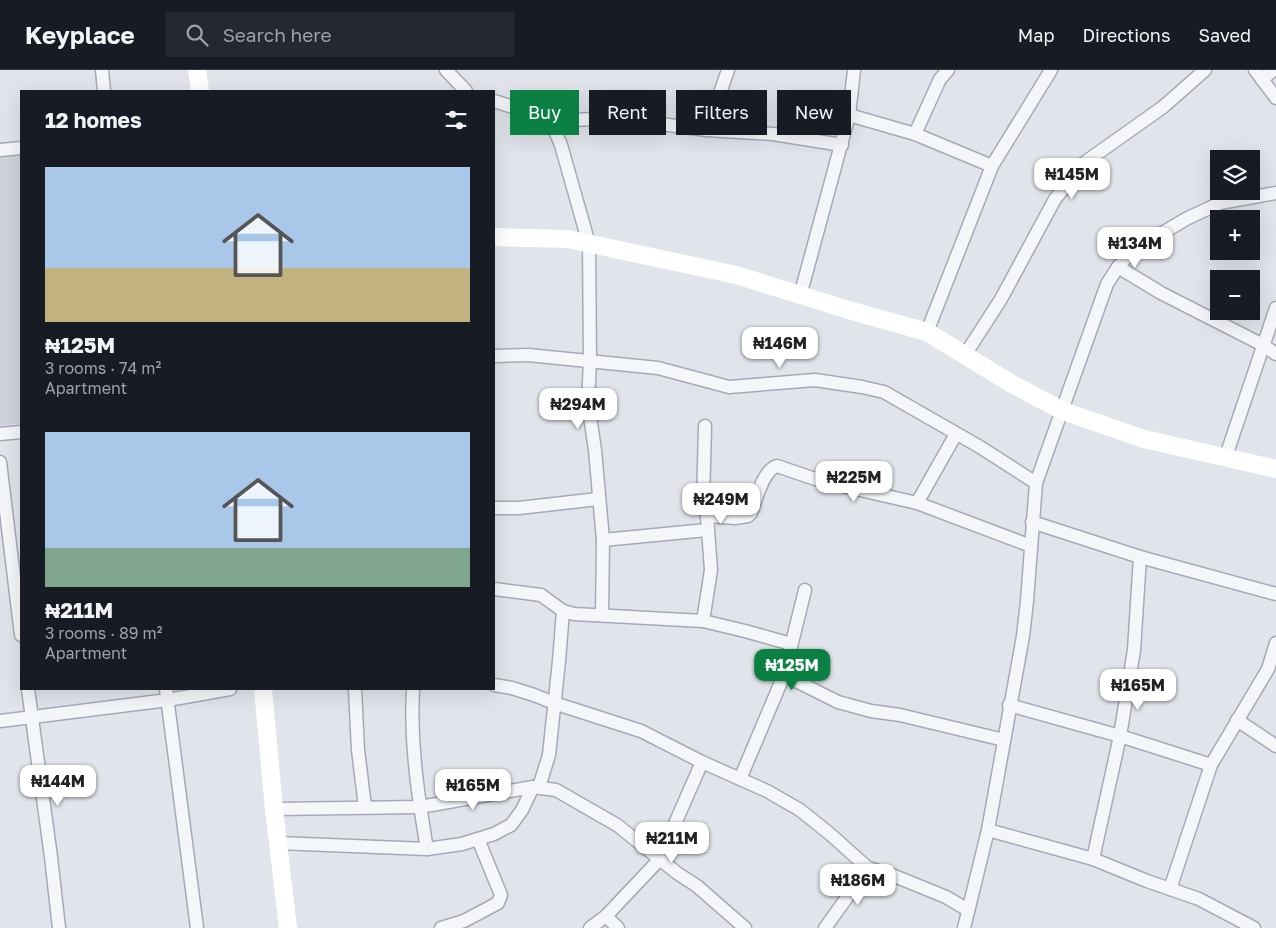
<!DOCTYPE html>
<meta charset="utf-8">
<style>
:root{--surface:#171b24;--page:#242831;--text:#f1f3f6;--muted:#9ea1a6;--line:#363941;--accent:#0b8043}
body{margin:0;font-family:"Golos Text",sans-serif;background:var(--page);color:var(--text);height:100vh;display:flex;flex-direction:column;font-size:19px;white-space:nowrap}
*{box-sizing:border-box;margin:0}
p{font-size:16px;color:var(--muted)}
.icon{flex:none;width:28px;height:28px;fill:none;stroke:currentColor;stroke-width:2;stroke-linecap:round;stroke-linejoin:round}
.map{position:relative;flex:1;overflow:hidden}
.side{position:absolute;left:20px;top:20px;width:475px;height:600px;display:flex;flex-direction:column;background:var(--surface);border-radius:0px;box-shadow:0 5px 20px #0002}
.side>*{flex:none}
.hud{position:absolute;left:510px;top:20px;width:475px;height:45px;display:flex;gap:10px}
.fabs{position:absolute;left:1210px;top:80px;display:grid;gap:10px}
.fabs a{display:grid;place-items:center;width:50px;height:50px;border-radius:0px;background:var(--surface);box-shadow:0 5px 20px #0002;font-size:25px}
.price{position:absolute;translate:-50% -42px;padding:0 11px;border-radius:10px;background:#fff;color:#222;font-size:16px;line-height:32px;filter:drop-shadow(0 1px 2px #0008)}
.price::after{content:'';position:absolute;left:50%;top:30px;width:15px;height:11px;margin-left:-8px;background:inherit;clip-path:polygon(0 0,100% 0,50% 100%)}
.price.selected{background:var(--accent);color:#fff}
ul{padding:0;list-style:none}
li{display:grid;align-content:center;gap:10px;height:265px;padding:0 25px}
li span{display:grid;place-items:center;height:155px;border-radius:0px;color:#555}
li>.icon{margin-inline-start:auto}
span .icon{width:90px;height:90px;fill:#fffc;stroke-width:1}
li b{font-size:21px}
h2{display:flex;justify-content:space-between;align-items:center;height:60px;padding:0 25px;font-size:21px}
.pill{padding:0 18px;border-radius:0px;background:var(--surface);box-shadow:0 5px 20px #0002;font-size:18px;line-height:45px}
.pill.selected{background:var(--accent);color:#fff}
header{display:flex;align-items:center;gap:30px;box-sizing:border-box;height:70px;padding:0 25px;background:var(--surface);border-bottom:1px solid var(--line)}
header strong{font-size:24px}
nav{display:flex;gap:28px;margin-inline-start:auto;font-size:18px}
.search{width:350px;height:45px;background:var(--page);display:flex;align-items:center;gap:12px;box-sizing:border-box;padding:0 18px;border-radius:0px;color:var(--muted);font-size:19px}
.map>svg:first-child{display:block}
.built{fill:#cfd3dd}
.lines{fill:none;stroke-linecap:round;stroke-linejoin:round}
.street-casing{stroke:#a5aab6;stroke-width:15}
.street{stroke:#f4f6f9;stroke-width:12}
.secondary{stroke:#fff;stroke-width:18}
</style>
<header>
<strong>Keyplace</strong>
<div class="search"><svg class="icon" aria-label="search" viewBox="0 0 24 24"><circle cx="10" cy="10" r="6"/><path d="M15 15l6 6"/></svg>Search here</div>
<nav><a>Map</a><a>Directions</a><a>Saved</a></nav>
</header>
<div class="map">
<svg width="1276" height="858" viewBox="0 0 1276 858">
<rect width="100%" height="100%" fill="#e1e4eb"/>
<path class="built" d="M21,84v269l-21,3v-269z"/>
<g class="lines">
<g class="street-casing">
<g id="street">
<path d="M102,0l2,21"/>
<path d="M446,0l20,21"/>
<path d="M1255,0l21,28"/>
<path d="M1262,10l11,-10"/>
<path d="M494,31l56,18 21,1 44,-2 92,12 66,4 69,11"/>
<path d="M849,45l66,19 77,32"/>
<path d="M550,49l11,26 28,99 1,116 -2,43 7,47 8,90 -1,75"/>
<path d="M707,60l21,-60"/>
<path d="M915,64l25,-55 8,-9"/>
<path d="M0,80l21,-2"/>
<path d="M1118,197l43,26 102,52 13,9"/>
<path d="M800,226l49,-181 5,-45"/>
<path d="M927,262l65,-166 59,-96"/>
<path d="M965,285l36,-56 54,-100 29,-36 79,-56 42,-37"/>
<path d="M494,286l34,-1 130,13 71,19 86,-7 47,7 22,5 96,55 56,36"/>
<path d="M0,364l21,-2"/>
<path d="M1225,389l51,-151"/>
<path d="M0,392l21,173"/>
<path d="M917,433l39,-69"/>
<path d="M494,438h25l79,-9"/>
<path d="M707,446l28,2 13,-2 3,-3c5,-13 12,-43 26,-47l44,15 96,22 114,43"/>
<path d="M1032,452l108,35 136,37"/>
<path d="M603,470l104,-10"/>
<path d="M494,519l47,6 22,16 11,3 129,7 42,10 46,13"/>
<path d="M703,551l8,-51 -4,-54 -4,-14 2,-76"/>
<path d="M784,605l54,27 33,9 29,4 104,25"/>
<path d="M494,615l18,3 22,7 20,8 87,28 61,31 65,29 33,19 30,24 38,34 24,7 54,22 22,13"/>
<path d="M28,619l23,168 8,71"/>
<path d="M166,619l31,239"/>
<path d="M355,619l3,61 7,57"/>
<path d="M413,619c-3,53 5,107 14,160"/>
<path d="M1009,635l111,31 91,29"/>
<path d="M1237,650l39,26"/>
<path d="M0,651l168,-21 62,-11"/>
<path d="M740,709l44,-104 21,-85"/>
<path d="M539,717l10,-32 10,-94 4,-50"/>
<path d="M274,739l146,-2 113,-20 23,3 61,35 60,48 20,13 48,42"/>
<path d="M988,760l105,29 54,22 52,18 55,29"/>
<path d="M278,773l149,6 35,-5 32,-10 17,-9 11,-15 11,-23"/>
<path d="M1093,789l27,-123 14,-86 6,-93"/>
<path d="M1170,819l41,-124 57,-96 8,-26"/>
<path d="M606,846l12,12"/>
<path d="M441,858l23,-7 34,-18 3,-8 -23,-56"/>
<path d="M590,858l16,-12 53,-56 43,-98"/>
<path d="M825,858l43,-60"/>
<path d="M964,858l24,-98 35,-194 4,-35 9,-118 71,-199 11,-17 14,-16 54,-32 34,-16 56,-10"/>
</g>
</g>
<use href="#street" class="street"/>
<g class="secondary">
<path d="M197,0l3,21"/>
<path d="M494,167l74,2 168,36 116,36 75,21 85,52 51,27 81,28 132,30"/>
<path d="M263,619l11,120 14,119"/>
</g>
</g>
</svg>
<div class="fabs">
<a><svg class="icon" aria-label="layers" viewBox="0 0 24 24"><path d="M12 4l9 5-9 5-9-5zM3 14l9 5 9-5"/></svg></a>
<a>+</a>
<a>−</a>
</div>
<b class="price" style="left:1072px;top:130px">₦145M</b>
<b class="price" style="left:1135px;top:199px">₦134M</b>
<b class="price" style="left:780px;top:299px">₦146M</b>
<b class="price" style="left:578px;top:360px">₦294M</b>
<b class="price" style="left:854px;top:433px">₦225M</b>
<b class="price" style="left:721px;top:455px">₦249M</b>
<b class="price selected" style="left:792px;top:621px">₦125M</b>
<b class="price" style="left:1138px;top:641px">₦165M</b>
<b class="price" style="left:58px;top:737px">₦144M</b>
<b class="price" style="left:473px;top:741px">₦165M</b>
<b class="price" style="left:672px;top:794px">₦211M</b>
<b class="price" style="left:858px;top:836px">₦186M</b>
<div class="hud">
<a class="pill selected">Buy</a>
<a class="pill">Rent</a>
<a class="pill">Filters</a>
<a class="pill">New</a>
</div>
<section class="side">
<h2>12 homes<svg class="icon" aria-label="filters" viewBox="0 0 24 24"><path d="M4 7h16M4 17h16"/><circle cx="9" cy="7" r="2"/><circle cx="15" cy="17" r="2"/></svg></h2>
<ul>
<li><span style="background:linear-gradient(#a9c7e8 65%,#c2b280 0)"><svg class="icon" aria-label="home" viewBox="0 0 24 24"><path d="M3 11l9-7 9 7M6 9v11h12V9"/></svg></span><div><b>₦125M</b><p>3 rooms · 74 m²</p><p>Apartment</p></div></li>
<li><span style="background:linear-gradient(#a9c7e8 75%,#7fa58c 0)"><svg class="icon" aria-label="home" viewBox="0 0 24 24"><path d="M3 11l9-7 9 7M6 9v11h12V9"/></svg></span><div><b>₦211M</b><p>3 rooms · 89 m²</p><p>Apartment</p></div></li>
</ul>
</section>
</div>
